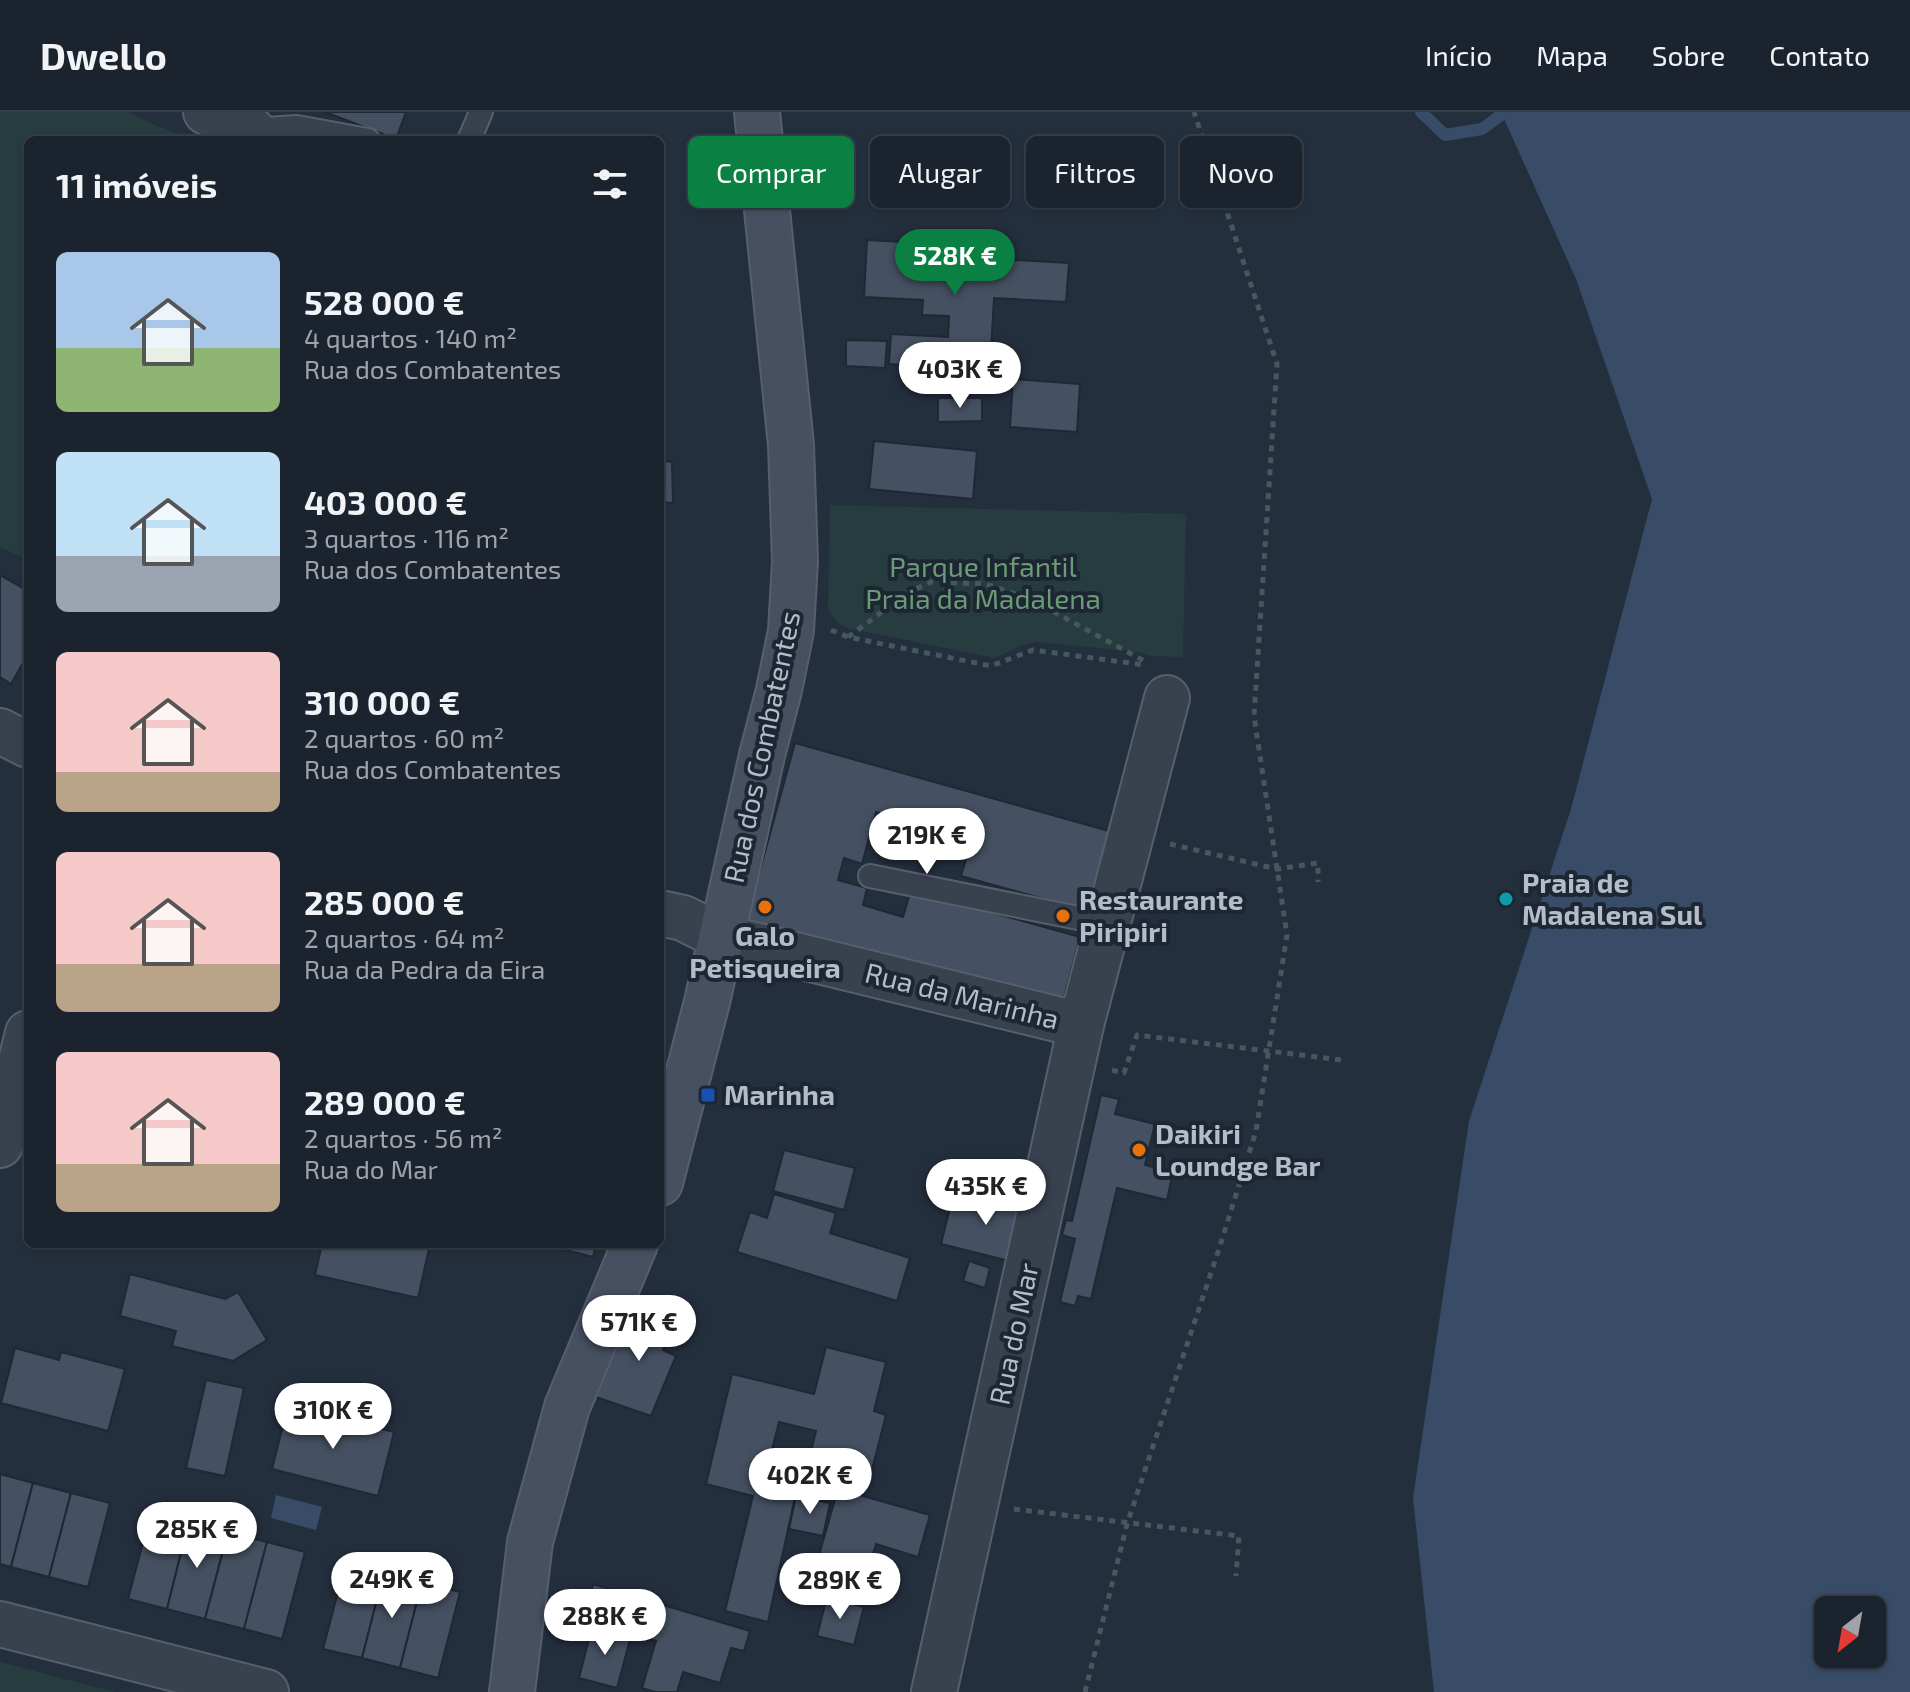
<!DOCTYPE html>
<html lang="pt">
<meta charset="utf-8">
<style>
:root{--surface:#1b232e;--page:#282f3a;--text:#f1f3f6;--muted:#a0a4aa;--line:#39404a;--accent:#0b8043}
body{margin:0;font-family:"Exo 2",sans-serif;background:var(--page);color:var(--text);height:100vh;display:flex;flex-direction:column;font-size:30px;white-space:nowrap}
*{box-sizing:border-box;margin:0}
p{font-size:26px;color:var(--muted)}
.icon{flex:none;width:44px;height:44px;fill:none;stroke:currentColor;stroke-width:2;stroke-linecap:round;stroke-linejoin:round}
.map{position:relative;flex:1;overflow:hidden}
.side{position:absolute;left:24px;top:24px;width:640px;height:1112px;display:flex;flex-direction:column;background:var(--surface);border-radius:12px;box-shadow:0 2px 6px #0004,0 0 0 2px var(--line)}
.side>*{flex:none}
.banner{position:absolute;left:688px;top:24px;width:760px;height:72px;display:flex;gap:16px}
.needle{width:52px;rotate:211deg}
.tools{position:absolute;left:1814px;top:1484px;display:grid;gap:16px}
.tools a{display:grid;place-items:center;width:72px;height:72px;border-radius:12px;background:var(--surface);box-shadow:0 2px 6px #0004,0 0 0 2px var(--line);font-size:40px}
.price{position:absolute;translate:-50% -68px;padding:0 18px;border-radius:28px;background:#fff;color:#222;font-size:26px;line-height:52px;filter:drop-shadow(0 2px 4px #0008)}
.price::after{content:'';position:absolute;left:50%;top:48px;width:24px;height:18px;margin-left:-12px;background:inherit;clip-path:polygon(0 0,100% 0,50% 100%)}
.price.current{background:var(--accent);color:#fff}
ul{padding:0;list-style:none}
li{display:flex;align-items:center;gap:24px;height:200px;padding:0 32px}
li span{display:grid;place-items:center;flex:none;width:224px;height:160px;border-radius:12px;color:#555}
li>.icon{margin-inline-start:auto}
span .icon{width:96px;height:96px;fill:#fffc;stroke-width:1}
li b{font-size:34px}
h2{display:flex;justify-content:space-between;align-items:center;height:96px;padding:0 32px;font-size:34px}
.tag{padding:0 28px;border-radius:12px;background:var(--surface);box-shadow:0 2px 6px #0004,0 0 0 2px var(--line);font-size:28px;line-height:72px}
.tag.current{background:var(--accent);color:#fff}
header{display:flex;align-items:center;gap:48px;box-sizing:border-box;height:112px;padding:0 40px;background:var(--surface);border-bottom:2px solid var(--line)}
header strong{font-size:38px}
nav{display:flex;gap:44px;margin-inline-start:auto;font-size:28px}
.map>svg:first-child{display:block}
.green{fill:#263c3f}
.water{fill:#394c67;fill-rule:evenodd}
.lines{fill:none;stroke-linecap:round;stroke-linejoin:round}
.stream{stroke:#394c67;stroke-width:12}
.building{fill:#455162;stroke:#1f2835;stroke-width:2}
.service-casing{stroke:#565f6c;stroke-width:26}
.minor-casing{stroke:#565f6c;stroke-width:48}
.tertiary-casing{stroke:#565f6c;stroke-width:48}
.secondary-casing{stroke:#565f6c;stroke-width:48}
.path{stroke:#44595c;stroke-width:5;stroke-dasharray:6 6;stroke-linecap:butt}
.service{stroke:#38414e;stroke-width:22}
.minor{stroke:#38414e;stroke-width:44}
.tertiary{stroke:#38414e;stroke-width:44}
.secondary{stroke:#465061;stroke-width:44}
.culture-dot{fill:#0f9aa8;stroke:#1d2633;stroke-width:3}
.food-dot{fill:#e8710a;stroke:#1d2633;stroke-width:3}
.transit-dot{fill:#1a4fb4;stroke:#1d2633;stroke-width:3}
.labels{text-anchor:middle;stroke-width:8;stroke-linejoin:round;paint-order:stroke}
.park-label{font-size:28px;fill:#6b9a76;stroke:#1d2633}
.street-label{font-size:28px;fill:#b4bcc9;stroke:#1d2633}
.poi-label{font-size:28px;font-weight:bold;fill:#b4bcc9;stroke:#1d2633;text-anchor:start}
</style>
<header>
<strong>Dwello</strong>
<nav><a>Início</a><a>Mapa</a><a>Sobre</a><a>Contato</a></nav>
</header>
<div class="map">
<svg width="1910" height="1580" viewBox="0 0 1910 1580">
<rect width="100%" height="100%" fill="#242f3e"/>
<g class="green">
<path d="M0,0h129l28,14 41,14h-170v420l-28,-13z"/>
<path d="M830,393l356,9 -3,143 -31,-1 -14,-4 -102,-10 -16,4 -25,12 -148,-30 -8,-4 -11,-14z"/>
<path d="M0,1550l115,30h-115z"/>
</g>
<g class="water">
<path d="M1501,0h409v1580h-476l-21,-194 56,-377 102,-312 81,-310 -76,-220zM1828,1498h44v44h-44z"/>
<path d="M276,1383l46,12 -6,23 -45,-12z"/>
</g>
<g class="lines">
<path class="stream" d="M1421,0l24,23 37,-6 19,-14"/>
</g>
<g class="building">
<path d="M325,0h81l-10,27z"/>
<path d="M867,128l93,5v12l109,6 -3,39 -72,-4 -4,72 -101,-6 2,-30 57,3 1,-21 -27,-1 1,-15 -59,-3z"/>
<path d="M846,228l41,1 -2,27 -39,-2z"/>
<path d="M1013,267l67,5 -3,48 -67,-5z"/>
<path d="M938,286h44v23l-44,1z"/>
<path d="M874,329l103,10 -4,48 -104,-10z"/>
<path d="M660,349l12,1 1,41 -13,-1z"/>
<path d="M0,463l28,16v63l-17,30 -11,-7z"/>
<path d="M795,631l321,90 -22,80 -133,-37 11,-37 -96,-27 -14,52 -18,-6 -6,22 29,8 -4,17 40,12 8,-27 169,47 -19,72 -315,-88z"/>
<path d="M1101,983l18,4 -4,15 40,10 -10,41 28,7 -6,28 -50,-12 -26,111 -13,-3 -3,10 -15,-4 15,-63 -13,-4 4,-15 6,1z"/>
<path d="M784,1038l71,18 -11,42 -71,-19z"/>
<path d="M954,1079l76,19 -13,53 -76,-19z"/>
<path d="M774,1082l62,19 -6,20 80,25 -13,43 -160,-49 13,-40 17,6z"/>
<path d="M322,1132h108l-12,54 -103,-23z"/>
<path d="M542,1132h54l-3,13z"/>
<path d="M969,1149l21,7 -5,20 -22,-7z"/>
<path d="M130,1162l95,25 13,-7 29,48 -34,21 -61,-15 4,-15 -56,-15z"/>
<path d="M634,1194l31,13v-2l11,3 -13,30 13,6 -25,60 -55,-19z"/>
<path d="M826,1235l60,15 -12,49 12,4 -14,55 -62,-15 6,-24 -37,-9 -17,67 33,8 -27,125 -43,-11 28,-115 -47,-12 26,-110 82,20z"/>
<path d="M15,1236l44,12 2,-8 64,17 -17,62 -107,-28z"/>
<path d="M206,1268l38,8 -19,88 -39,-8z"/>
<path d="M288,1294l106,26 -16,64 -106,-27z"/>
<path d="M0,1362l33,9 -22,84 -11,-3z"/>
<path d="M33,1371l38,10 -22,84 -38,-10z"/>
<path d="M838,1377l92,26 -12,42 -42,-13 -15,53 -50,-14z"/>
<path d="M71,1381l39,10 -22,84 -39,-10z"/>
<path d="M796,1384l34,7 -7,33 -34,-7z"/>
<path d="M151,1400l38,9 -22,88 -39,-10z"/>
<path d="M189,1409l39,11 -23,87 -38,-10z"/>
<path d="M228,1420l39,10 -23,87 -39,-10z"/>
<path d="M267,1430l38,10 -23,87 -38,-10z"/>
<path d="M346,1450l38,10 -22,86 -39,-9z"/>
<path d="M384,1460l38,10 -22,86 -38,-10z"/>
<path d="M422,1470l38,10 -22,86 -38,-10z"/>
<path d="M593,1472l157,47 -6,20 -13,-3 -11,35 -37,-11 -6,20h-22l-13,-4 14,-47 -73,-22z"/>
<path d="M827,1485l37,10 -10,38 -37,-9z"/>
<path d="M592,1515l39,9 -14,52 -38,-10z"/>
</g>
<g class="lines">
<g class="service-casing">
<g id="service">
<path d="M252,18l45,-3 71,13"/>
<path d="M469,28l12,-28"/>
<path d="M870,764l238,48"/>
</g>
</g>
<g class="minor-casing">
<g id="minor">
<path d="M206,0l46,18 -3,10"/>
<path d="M660,801l23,5 38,19 360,88"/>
<path d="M0,1033l28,-112"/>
<path d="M0,1512l266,68"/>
<path d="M934,1580l147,-667 86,-327"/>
</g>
</g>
<g class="tertiary-casing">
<path id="tertiary" d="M0,619l28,14"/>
</g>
<g class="secondary-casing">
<g id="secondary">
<path d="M660,1071l47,-181 55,-247 17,-65 12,-59 4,-70 -4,-116 -34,-333"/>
<path d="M512,1580l18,-150 37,-135 68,-163"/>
</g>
</g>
<g class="path">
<path d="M831,518l17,7 143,29 42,-16 112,15"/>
<path d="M848,525l61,-45 22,-10 55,2 44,15 118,64"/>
<path d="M1170,732l107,25 41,-6v19"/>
<path d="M1112,958l12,3 13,-38 205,25"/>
<path d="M1014,1397l225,27 -3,40"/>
<path d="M1085,1580l42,-168 91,-272 38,-121 31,-196 -33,-219 23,-352 -83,-252"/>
</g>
<use href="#service" class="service"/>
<use href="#minor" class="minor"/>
<use href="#tertiary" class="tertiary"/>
<use href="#secondary" class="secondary"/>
</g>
<circle class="culture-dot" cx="1506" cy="787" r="8"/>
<g class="food-dot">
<circle cx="765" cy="795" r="8"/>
<circle cx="1063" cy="804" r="8"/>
<circle cx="1139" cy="1038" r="8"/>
</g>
<rect class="transit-dot" x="700" y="975" width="16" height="16" rx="4"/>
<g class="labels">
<g class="park-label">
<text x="983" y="465">Parque Infantil<tspan x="983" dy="32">Praia da Madalena</tspan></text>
</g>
<g class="street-label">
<text transform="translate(762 635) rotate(-78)" y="10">Rua dos Combatentes</text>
<text transform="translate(962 884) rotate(14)" y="10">Rua da Marinha</text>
<text transform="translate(1014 1222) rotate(-78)" y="10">Rua do Mar</text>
</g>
<g class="poi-label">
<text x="1522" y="781">Praia de<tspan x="1522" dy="32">Madalena Sul</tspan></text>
<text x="1079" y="798">Restaurante<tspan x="1079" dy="32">Piripiri</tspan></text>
<text x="765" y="834" text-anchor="middle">Galo<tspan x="765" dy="32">Petisqueira</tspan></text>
<text x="724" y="993">Marinha</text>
<text x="1155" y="1032">Daikiri<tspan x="1155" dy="32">Loundge Bar</tspan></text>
</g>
</g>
</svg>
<div class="tools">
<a><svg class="needle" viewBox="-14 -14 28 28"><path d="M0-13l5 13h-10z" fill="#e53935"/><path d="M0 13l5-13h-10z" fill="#a0a4aa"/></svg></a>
</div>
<b class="price current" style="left:955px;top:185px">528K €</b>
<b class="price" style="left:960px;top:298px">403K €</b>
<b class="price" style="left:927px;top:764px">219K €</b>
<b class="price" style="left:986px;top:1115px">435K €</b>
<b class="price" style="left:639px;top:1251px">571K €</b>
<b class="price" style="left:333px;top:1339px">310K €</b>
<b class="price" style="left:810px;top:1404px">402K €</b>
<b class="price" style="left:197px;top:1458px">285K €</b>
<b class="price" style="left:392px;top:1508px">249K €</b>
<b class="price" style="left:840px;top:1509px">289K €</b>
<b class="price" style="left:605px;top:1545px">288K €</b>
<div class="banner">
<a class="tag current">Comprar</a>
<a class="tag">Alugar</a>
<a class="tag">Filtros</a>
<a class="tag">Novo</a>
</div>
<section class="side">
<h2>11 imóveis<svg class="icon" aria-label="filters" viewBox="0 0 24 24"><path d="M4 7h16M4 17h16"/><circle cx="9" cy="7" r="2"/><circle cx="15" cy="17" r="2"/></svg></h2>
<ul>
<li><span style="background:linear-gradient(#a9c7e8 60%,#8fb573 0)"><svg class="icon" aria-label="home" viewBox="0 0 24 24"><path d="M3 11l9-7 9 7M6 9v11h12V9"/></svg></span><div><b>528 000 €</b><p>4 quartos · 140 m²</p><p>Rua dos Combatentes</p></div></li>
<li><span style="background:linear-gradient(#bfe0f5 65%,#9aa5b1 0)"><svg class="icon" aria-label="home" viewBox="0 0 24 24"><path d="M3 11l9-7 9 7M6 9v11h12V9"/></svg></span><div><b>403 000 €</b><p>3 quartos · 116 m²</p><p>Rua dos Combatentes</p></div></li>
<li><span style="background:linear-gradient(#f6c9c9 75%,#b9a48a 0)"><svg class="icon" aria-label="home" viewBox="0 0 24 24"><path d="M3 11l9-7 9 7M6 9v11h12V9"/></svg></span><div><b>310 000 €</b><p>2 quartos · 60 m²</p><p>Rua dos Combatentes</p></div></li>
<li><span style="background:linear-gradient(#f6c9c9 70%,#b9a48a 0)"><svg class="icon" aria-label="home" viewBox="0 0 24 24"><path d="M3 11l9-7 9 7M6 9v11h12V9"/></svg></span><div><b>285 000 €</b><p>2 quartos · 64 m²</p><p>Rua da Pedra da Eira</p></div></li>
<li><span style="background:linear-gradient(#f6c9c9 70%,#b9a48a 0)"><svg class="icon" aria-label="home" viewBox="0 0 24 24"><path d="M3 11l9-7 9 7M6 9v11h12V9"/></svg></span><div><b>289 000 €</b><p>2 quartos · 56 m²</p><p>Rua do Mar</p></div></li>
</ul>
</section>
</div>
